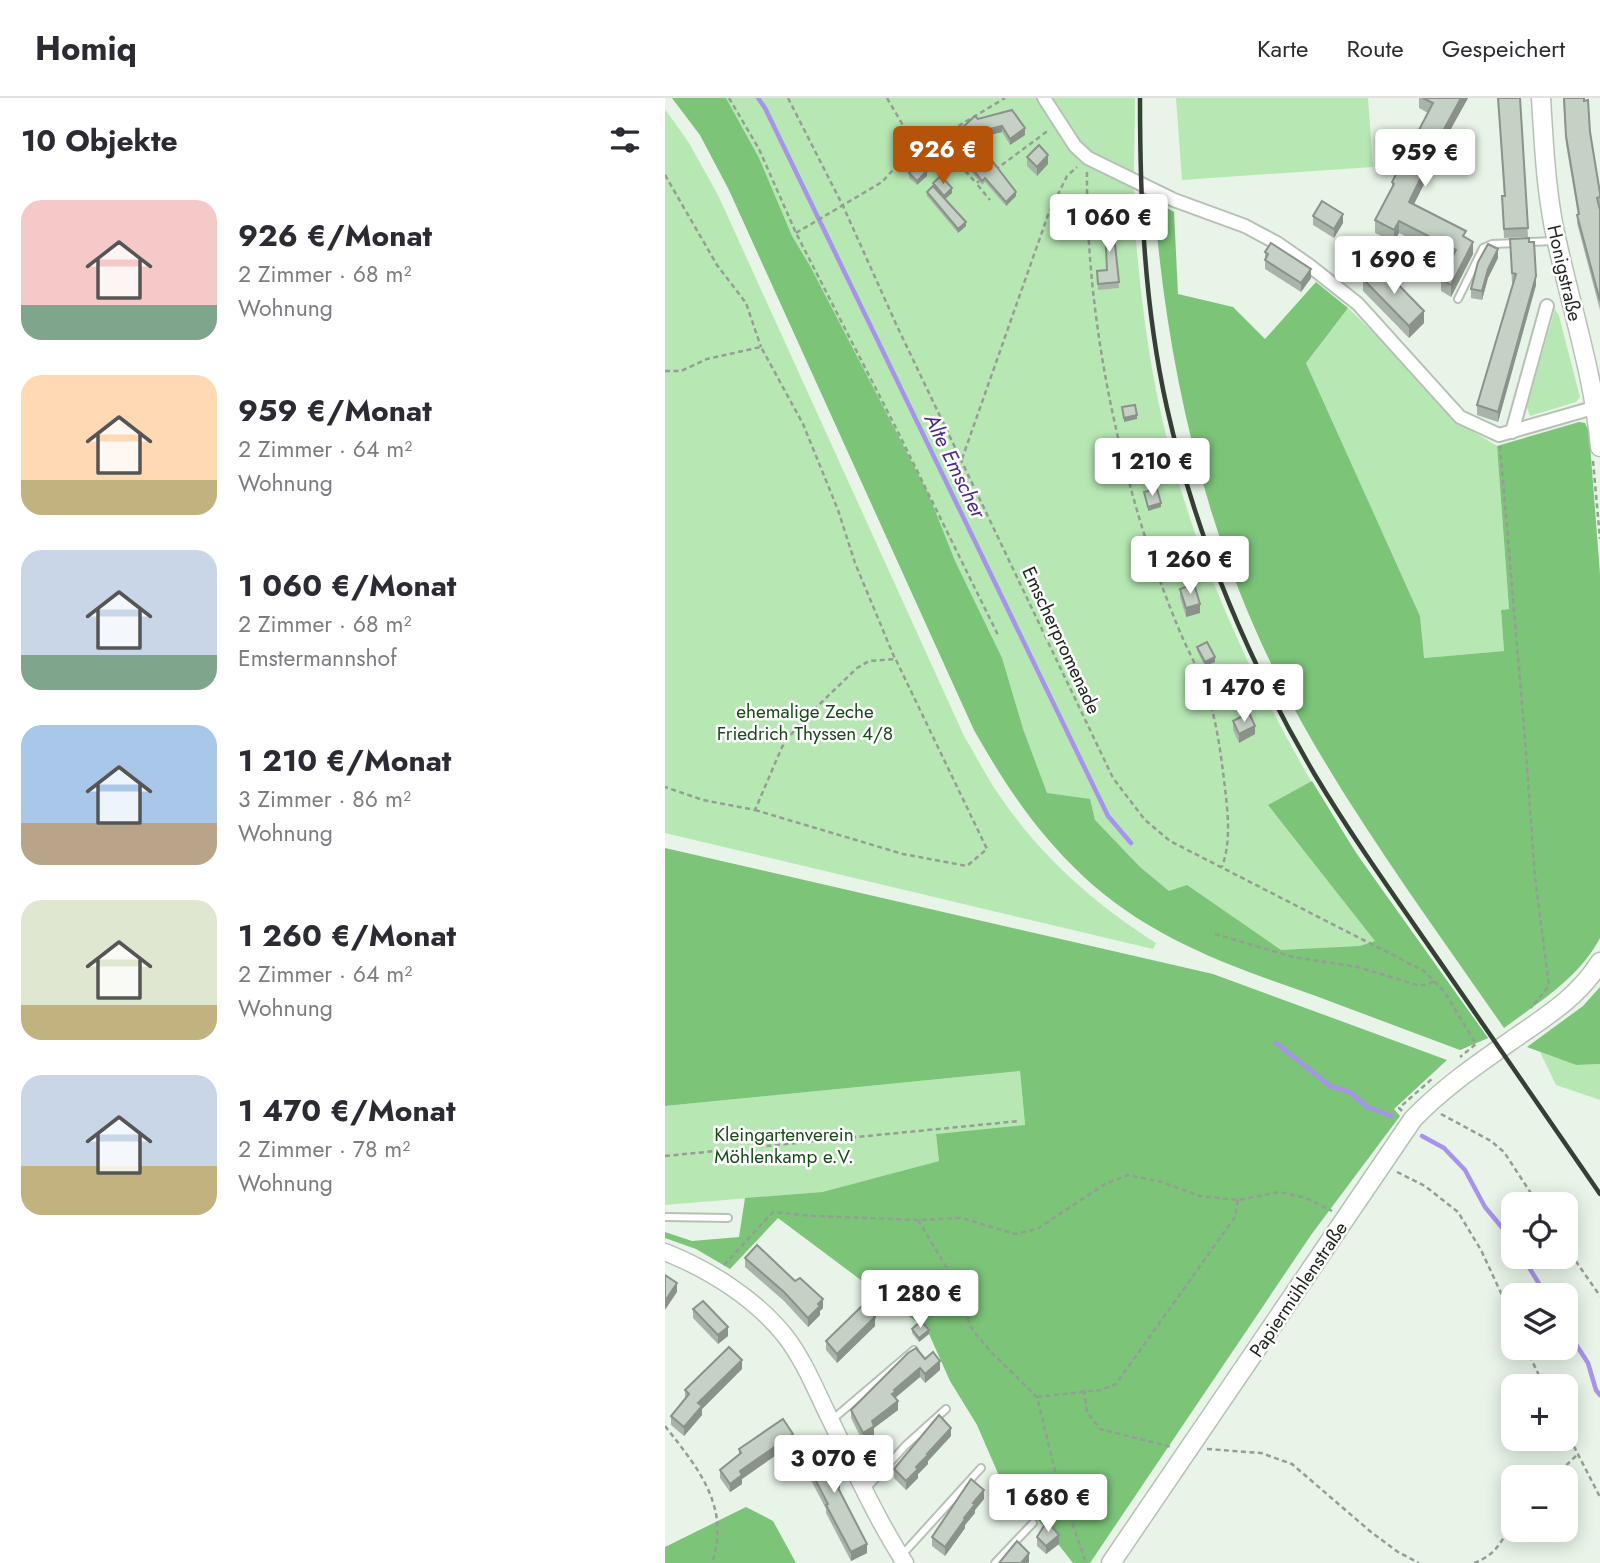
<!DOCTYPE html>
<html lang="de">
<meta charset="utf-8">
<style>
:root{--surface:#fff;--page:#f7f7f7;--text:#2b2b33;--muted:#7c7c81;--line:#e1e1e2;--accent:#b45309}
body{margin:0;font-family:Jost,sans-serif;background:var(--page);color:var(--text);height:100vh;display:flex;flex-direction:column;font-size:26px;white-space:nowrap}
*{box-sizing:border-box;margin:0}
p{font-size:23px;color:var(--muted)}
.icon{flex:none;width:38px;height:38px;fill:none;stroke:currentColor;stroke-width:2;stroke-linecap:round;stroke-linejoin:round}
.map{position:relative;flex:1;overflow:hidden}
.drawer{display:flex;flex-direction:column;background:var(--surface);width:665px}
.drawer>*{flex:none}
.tools{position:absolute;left:836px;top:1094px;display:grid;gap:14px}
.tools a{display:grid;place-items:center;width:77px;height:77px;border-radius:14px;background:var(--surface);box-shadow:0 4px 18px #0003;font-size:35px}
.price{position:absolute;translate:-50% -60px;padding:0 16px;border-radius:7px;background:#fff;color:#222;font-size:23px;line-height:46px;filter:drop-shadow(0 2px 4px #0008)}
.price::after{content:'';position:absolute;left:50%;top:42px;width:21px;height:16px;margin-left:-10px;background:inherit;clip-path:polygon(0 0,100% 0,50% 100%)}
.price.on{background:var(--accent);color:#fff}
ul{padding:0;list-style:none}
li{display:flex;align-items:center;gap:21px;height:175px;padding:0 21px}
li span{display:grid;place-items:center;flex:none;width:196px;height:140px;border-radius:21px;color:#555}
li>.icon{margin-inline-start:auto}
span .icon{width:84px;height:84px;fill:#fffc;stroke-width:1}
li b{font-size:30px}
h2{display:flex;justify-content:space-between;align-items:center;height:84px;padding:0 21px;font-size:30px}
header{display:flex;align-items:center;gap:42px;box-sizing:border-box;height:98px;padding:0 35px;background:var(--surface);border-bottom:2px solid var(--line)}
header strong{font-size:33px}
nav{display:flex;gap:38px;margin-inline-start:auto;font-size:24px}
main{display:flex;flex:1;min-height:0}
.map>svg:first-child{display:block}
.green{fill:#b7e8b4}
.forest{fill:#7bc478}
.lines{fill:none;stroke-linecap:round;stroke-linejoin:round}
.stream{stroke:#a893ec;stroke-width:4.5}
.service-casing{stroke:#b6c1b5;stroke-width:10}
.minor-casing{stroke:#b6c1b5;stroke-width:16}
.tertiary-casing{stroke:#b6c1b5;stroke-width:19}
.secondary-casing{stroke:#b6c1b5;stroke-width:21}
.path{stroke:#959e94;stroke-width:2.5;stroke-dasharray:5 3.5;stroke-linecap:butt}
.service{stroke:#fff;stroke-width:6}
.minor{stroke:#fff;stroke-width:12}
.tertiary{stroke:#fff;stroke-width:16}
.secondary{stroke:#fff;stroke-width:18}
.rail{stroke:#373d37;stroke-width:4.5}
.wall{fill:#a9b4a9}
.shaded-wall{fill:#8a9289}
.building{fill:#c5d1c4;stroke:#8a9289;stroke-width:2}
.labels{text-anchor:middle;stroke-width:5;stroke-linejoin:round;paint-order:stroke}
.street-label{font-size:19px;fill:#202520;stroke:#fff}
.park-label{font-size:19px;fill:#184a18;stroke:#fff}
.water-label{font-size:21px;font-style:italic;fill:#4b268d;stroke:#fff}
</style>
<header>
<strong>Homiq</strong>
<nav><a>Karte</a><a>Route</a><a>Gespeichert</a></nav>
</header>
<main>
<section class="drawer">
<h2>10 Objekte<svg class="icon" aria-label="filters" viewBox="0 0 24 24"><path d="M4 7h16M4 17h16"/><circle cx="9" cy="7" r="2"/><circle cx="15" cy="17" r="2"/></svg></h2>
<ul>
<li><span style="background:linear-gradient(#f6c9c9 75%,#7fa58c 0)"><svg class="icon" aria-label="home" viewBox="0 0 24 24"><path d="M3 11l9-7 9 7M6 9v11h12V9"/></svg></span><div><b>926 €/Monat</b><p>2 Zimmer · 68 m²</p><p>Wohnung</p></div></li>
<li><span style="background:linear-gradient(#ffd9b3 75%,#c2b280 0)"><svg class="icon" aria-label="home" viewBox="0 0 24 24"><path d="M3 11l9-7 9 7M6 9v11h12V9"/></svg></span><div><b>959 €/Monat</b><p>2 Zimmer · 64 m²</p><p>Wohnung</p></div></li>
<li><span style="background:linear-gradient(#c9d6e8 75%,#7fa58c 0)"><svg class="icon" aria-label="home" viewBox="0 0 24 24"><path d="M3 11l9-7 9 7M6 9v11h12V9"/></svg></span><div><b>1 060 €/Monat</b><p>2 Zimmer · 68 m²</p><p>Emstermannshof</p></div></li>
<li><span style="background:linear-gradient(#a9c7e8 70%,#b9a48a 0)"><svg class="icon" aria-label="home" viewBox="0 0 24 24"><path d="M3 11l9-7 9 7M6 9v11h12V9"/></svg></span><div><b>1 210 €/Monat</b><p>3 Zimmer · 86 m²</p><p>Wohnung</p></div></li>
<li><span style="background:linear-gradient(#dfe7d0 75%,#c2b280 0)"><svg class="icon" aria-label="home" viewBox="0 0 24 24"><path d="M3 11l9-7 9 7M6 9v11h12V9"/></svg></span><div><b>1 260 €/Monat</b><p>2 Zimmer · 64 m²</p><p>Wohnung</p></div></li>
<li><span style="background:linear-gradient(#c9d6e8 65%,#c2b280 0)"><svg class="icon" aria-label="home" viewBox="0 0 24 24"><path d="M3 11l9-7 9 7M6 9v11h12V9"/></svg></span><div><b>1 470 €/Monat</b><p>2 Zimmer · 78 m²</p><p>Wohnung</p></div></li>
</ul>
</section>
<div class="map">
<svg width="935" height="1465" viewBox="0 0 935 1465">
<rect width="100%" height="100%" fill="#e8f4e7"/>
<g class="green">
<path d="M7,0h463c0,48 -3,96 1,143 5,56 12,113 24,168 28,131 84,256 151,372 53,89 117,173 177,257l-28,12c-48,-18 -96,-36 -144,-54 -86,-31 -166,-57 -234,-121 -47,-45 -76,-89 -108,-145l-245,-540 -29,-55z"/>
<path d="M511,0h192l5,69 -191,13z"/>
<path d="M0,11l24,34 29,52 246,541c11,18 21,38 33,56 41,62 96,111 159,151l-3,6 -488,-116z"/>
<path d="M683,210l50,48 56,64 43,26 12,163 -8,1 3,41 -81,7 -3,-42 -114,-253z"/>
<path d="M890,211l4,7 21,81 -4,5 -46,14 -3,-9z"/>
<path d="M875,954l36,13 24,-1v36l-44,-15z"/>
<path d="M355,973l5,55 -89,8 3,27 -117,31 -157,13v-99z"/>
</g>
<g class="forest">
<path d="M7,0h54l33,60 33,78 18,30 118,227 27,68 47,97 21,71 24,64 43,6 5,21 45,47 29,24 18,-6 94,65 79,-4 15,-5 -107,-136 44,-24 44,72 132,185 -28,12c-48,-18 -96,-36 -144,-54 -86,-30 -166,-57 -234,-121 -47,-45 -76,-89 -108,-145l-245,-540 -29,-55z"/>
<path d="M489,103l20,11 4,82 55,13 32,32 51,-57 32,26 -42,55 114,253 4,42 80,-7 -3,-41 8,-1 -12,-163 82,-24 6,1 4,8 11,143v364c-21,40 -61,64 -96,90 -74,-107 -152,-212 -214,-327 -83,-156 -122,-325 -136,-500z"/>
<path d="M0,750l548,126 234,86 -53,49 6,7 -89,119 -221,328h-17l-26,-33 -47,-52 -23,-53 -27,-44 -21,-47 -8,-9 -143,-107 -48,51 -34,-20 -31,-11v-6l27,9 47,-4 6,-39 77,-6 117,-31 -3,-27 89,-9 -5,-54 -355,35z"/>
<path d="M935,889v77l-24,1 -49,-18 56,-41z"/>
<path d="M81,1409l27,14 23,42h-131v-16z"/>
</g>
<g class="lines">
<g class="stream">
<path d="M93,0l7,10 343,708 23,27"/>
<path d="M611,945l54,43 20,6 17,15 25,9"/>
<path d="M757,1038l22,12 21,22 20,37 29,35"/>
<path d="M857,1158l24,39"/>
<path d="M901,1231l22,34 8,27 4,5"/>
</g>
<g class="service-casing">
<g id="service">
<path d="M864,144l27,-1"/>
<path d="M793,201l25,-51 9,-4 26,-1"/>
<path d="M0,1119l63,1"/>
<path d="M168,1321l81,-69"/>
<path d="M201,1391l39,-43 41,-37"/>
<path d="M237,1457l79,-87"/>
<path d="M330,1465l38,-40"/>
</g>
</g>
<g class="minor-casing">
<g id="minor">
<path d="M379,0l31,48 13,12 86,42 71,26 32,17 33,23 48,38 102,113 39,18 101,-29"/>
<path d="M847,334l35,-126"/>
</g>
</g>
<g class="tertiary-casing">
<path id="tertiary" d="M0,1154c45,18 91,47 121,85 19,25 31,56 45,84 23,48 45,97 74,142"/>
</g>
<g class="secondary-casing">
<g id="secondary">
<path d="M876,0c3,48 5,97 16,144 15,68 37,135 43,205"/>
<path d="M446,1465l302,-444c31,-32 66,-56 102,-81 32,-22 64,-42 85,-76"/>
</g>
</g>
<g class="path">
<path d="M64,0l30,51 37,84 101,197 101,205"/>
<path d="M123,0l55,108 53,118 217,454 32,42 25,21 254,130 20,20 32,53 -16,13"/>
<path d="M222,0l31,53"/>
<path d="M272,41l39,44"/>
<path d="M330,72l54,-40"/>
<path d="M422,74c-1,112 18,227 49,335 12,42 27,84 44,125 8,19 19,38 26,58 11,31 15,65 19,98 3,26 6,54 -3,79"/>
<path d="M0,77l52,90 29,38 15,44"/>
<path d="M316,82l-5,3 14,17"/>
<path d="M131,135l86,-51 20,-22 103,-62"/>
<path d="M0,273h16l26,-12 54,-12 42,77 35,86 17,53 40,96 -26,2 -12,7 -58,56 -17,23 -27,63 -52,-10 -38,-13"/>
<path d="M835,348l25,293 10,138 14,109 -18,22"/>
<path d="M297,361l86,-244 19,-39 10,-9"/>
<path d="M928,363l7,78"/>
<path d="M90,712l148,44 64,12 20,-17 -91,-189"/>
<path d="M550,836l78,23 65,10 59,18h9l9,-4"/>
<path d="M737,1013l-3,-3 34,-30"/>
<path d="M776,1016l50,27 13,11 34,52"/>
<path d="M0,1058l354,-35"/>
<path d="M732,1074l28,14 33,26 23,38 33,71"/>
<path d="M253,1122l41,68 11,38 20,25 47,46 20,82 29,84"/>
<path d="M901,1149l34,49"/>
<path d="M59,1167l49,-53 41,4 104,4 44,-2 53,16 22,-5 68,-45 23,-9 34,7 38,14 38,4 42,-8 26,6 26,13"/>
<path d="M861,1250l18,38"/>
<path d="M419,1292l3,22 13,17 72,18"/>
<path d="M372,1299l63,-7 16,-6 119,-167 3,-17"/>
<path d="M0,1328c33,42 66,81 47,137"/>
<path d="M901,1333l34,66"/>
<path d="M542,1351l54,4 31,11 79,68 27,20 21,11"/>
<path d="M889,1379l23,-22"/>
<path d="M809,1465c24,-9 25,-21 40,-40"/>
</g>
<use href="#service" class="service"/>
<use href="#minor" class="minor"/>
<use href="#tertiary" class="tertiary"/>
<use href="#secondary" class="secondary"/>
<path class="rail" d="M475,0c0,104 4,207 27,310 29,129 81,253 148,367 42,70 90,136 136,203 50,72 99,144 149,216"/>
</g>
<g class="wall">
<path d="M754,0h49l-40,72v6l-14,28 52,34 7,16 -22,43 -10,-6v-12l10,-19 -52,-27 -5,9 -19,-9v-13l17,-32v-6l36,-69 -9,-5z"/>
<path d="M833,0h22l8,139 -24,1 -2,-42h2z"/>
<path d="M898,0h21l6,34 10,61v13h-1l1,4v100l-23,-87 1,-8 -12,-71z"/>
<path d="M313,21l47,16 -15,10 -8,-13 -12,3 -14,13 -13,-14v-7z"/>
<path d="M299,59l52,39 -10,10 -21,-24 -3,3 -18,-23z"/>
<path d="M362,59l21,7 -11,12 -10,-10z"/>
<path d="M244,75l18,3 -10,9 -8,-7z"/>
<path d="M268,85l19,10 -7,6 21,27 -8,7 -31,-37v-4l6,-5z"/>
<path d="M447,118l7,72 -21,2 -1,-19 10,-1 -2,-35h-4l-1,-18z"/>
<path d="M648,118l30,7 -9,15 -21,-13z"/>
<path d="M845,141l26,46 -38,137 -21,-7v-10l36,-122h-1z"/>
<path d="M600,154l46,26 -10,14 -36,-23z"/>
<path d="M833,160l-10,20 -6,22 -11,-2v-9z"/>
<path d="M698,181l61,44 -15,15 -46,-47z"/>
<path d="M515,491l20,24 -14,4 -6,-20z"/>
<path d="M532,549l18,15 -10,4 -8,-15z"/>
<path d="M568,623l22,13 -16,9 -6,-13z"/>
<path d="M80,1160l78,50 -3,3v4l-12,12 -24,-26 -39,-34z"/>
<path d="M28,1211l35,27 -10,8 -25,-26z"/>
<path d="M210,1228l-38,37 -11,-13v-9z"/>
<path d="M247,1231l17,5 -10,8 -7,-9z"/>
<path d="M260,1261l15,11 -15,13 -5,-6 -25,21 3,12 -24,18v7l-11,7 -12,-24v-8z"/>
<path d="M77,1271l-40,40v6l-18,21 -13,-11v-9l14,-18v-8z"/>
<path d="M286,1338l-23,25v3l-10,10v4l-12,12 -12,-12v-9z"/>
<path d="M128,1345l-51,36v5l-12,8 -10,-14v-8l19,-16v-5z"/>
<path d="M136,1354l39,36 -2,1 29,64 -16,8 -25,-48v-4l-25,-48z"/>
<path d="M319,1401l-9,11v3l-10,12v3l-20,28 -13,-10v-9z"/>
<path d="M372,1439l22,7 -13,10 -9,-8z"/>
</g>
<g class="shaded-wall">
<path d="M796,0h7l-40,72v6l-19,38v-12l17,-40z"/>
<path d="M337,28v6l-12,3 -14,13v-6l14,-13z"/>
<path d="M360,30v7l-15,10v-6z"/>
<path d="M383,57v9l-11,12v-9z"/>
<path d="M262,73v5l-10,9v-4z"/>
<path d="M287,90v5l-8,7v-4z"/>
<path d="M351,94v4l-10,10v-4z"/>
<path d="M678,116v9l-9,15v-9z"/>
<path d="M734,123v12l-5,9v-12z"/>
<path d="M301,124v4l-8,7v-4z"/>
<path d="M808,144v12l-22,43v-12z"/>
<path d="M833,151v9l-10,20 -6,22v-9l6,-22z"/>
<path d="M646,171v9l-10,14v-9z"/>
<path d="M871,178v9l-38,137v-10z"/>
<path d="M759,213v12l-15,15v-12z"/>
<path d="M472,317v4l-13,3v-4z"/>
<path d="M496,405v4l-13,4v-4z"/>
<path d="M535,506v9l-14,4v-9z"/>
<path d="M550,559v5l-10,4v-4z"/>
<path d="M590,628v8l-16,9v-9z"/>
<path d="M12,1185v9l-12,18v-9z"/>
<path d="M158,1201v9l-3,3v4l-12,12v-9z"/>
<path d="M210,1219v9l-38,37v-9z"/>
<path d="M63,1229v9l-10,8v-9z"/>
<path d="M264,1232v4l-10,8v-4z"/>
<path d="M77,1262v9l-40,40v6l-18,21v-9l14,-24z"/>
<path d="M275,1263v9l-15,13v-9z"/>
<path d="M255,1270v9l-25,21 -3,-4 2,-4z"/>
<path d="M233,1303v9l-24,18v7l-11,7v-9l9,-12z"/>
<path d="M286,1330v8l-23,25v3l-10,10v4l-12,12v-9l21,-27z"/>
<path d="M128,1336v9l-51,36v5l-12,8v-8l10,-13z"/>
<path d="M175,1381v9l-5,3v-9z"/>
<path d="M319,1392v9l-9,11v3l-10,12v3l-20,28v-9l28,-44z"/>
<path d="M394,1437v9l-13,10v-8z"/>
<path d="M202,1446v9l-16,8v-9z"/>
<path d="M364,1455v9l-1,1h-7z"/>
</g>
<g class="building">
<path d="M758,0h38l-35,64 2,1 -19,39 57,29 -3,5 10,6 -22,43 -10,-6 15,-29 -57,-29 -5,9 -19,-10 19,-36 -2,-2 41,-79z"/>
<path d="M833,0h22l8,130 -24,1 -2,-33h3z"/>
<path d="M899,0h20v3l4,-1 2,32 10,61v4l-3,1 3,12v91l-23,-86 2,-1 -13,-78z"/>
<path d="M347,12l13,18 -15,11 -8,-13 -12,3 -14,13 -13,-15 12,-11 3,3z"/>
<path d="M315,47l36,47 -10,10 -21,-24 -3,3 -18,-24z"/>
<path d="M374,47l9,10 -11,12 -10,-10z"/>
<path d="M254,66l8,7 -10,10 -8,-8z"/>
<path d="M276,78l11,12 -8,8 -11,-13z"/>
<path d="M268,88l33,36 -8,7 -31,-37z"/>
<path d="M657,103l21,13 -9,15 -21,-13z"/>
<path d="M447,118l7,66 -21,2 -1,-13 10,-1 -2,-41h-4l-1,-12z"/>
<path d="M864,140v4h5l2,34 -38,136 -21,-7 39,-131 -4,-1 -2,-34z"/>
<path d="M606,145l40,26 -10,14 -36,-23 3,-6 -3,-2z"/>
<path d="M823,146l10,5 -10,20 -6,22 -11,-2 7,-27z"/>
<path d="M710,170l8,8 3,-4 38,39 -15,15 -46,-47z"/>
<path d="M470,307l2,10 -13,3 -2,-11z"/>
<path d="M492,391l4,14 -13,4 -4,-15z"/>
<path d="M529,486l6,20 -14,4 -6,-19z"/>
<path d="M542,544l8,15 -10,5 -8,-15z"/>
<path d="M584,615l6,13 -16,8 -6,-13z"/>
<path d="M92,1147l38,36 5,-3 23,21 -5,5 2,2 -12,12 -24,-26 -39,-34z"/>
<path d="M0,1177l12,8 -12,18z"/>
<path d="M38,1203l25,26 -10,8 -25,-26z"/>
<path d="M199,1206l11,13 -38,37 -11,-13z"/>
<path d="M256,1223l8,9 -10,8 -7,-9z"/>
<path d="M64,1249l13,13 -44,43 4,3 -18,21 -13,-11 18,-22 -4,-4z"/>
<path d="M251,1250l9,11 8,-7 7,9 -15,13 -5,-6 -26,22 1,2 -3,2 6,7 -26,20 2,5 -11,7 -12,-23 57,-57z"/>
<path d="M274,1317l12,13 -24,26 1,1 -12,12 2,2 -12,12 -12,-12z"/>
<path d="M118,1321l10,15 -53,37 2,4 -12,9 -10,-14 21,-17 -2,-4z"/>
<path d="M155,1344l20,37 -5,3 32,62 -16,8 -25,-47 2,-1 -27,-52z"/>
<path d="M306,1381l13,11 -11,13 2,1 -11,14 1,1 -20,28 -13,-10z"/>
<path d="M382,1423l12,14 -13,11 -9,-9z"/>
<path d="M352,1443l12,12 -8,10h-22z"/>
</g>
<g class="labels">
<g class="street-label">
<text transform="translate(900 175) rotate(77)" y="7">Honigstraße</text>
<text transform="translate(397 542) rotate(65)" y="7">Emscherpromenade</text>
<text transform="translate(633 1191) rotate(-56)" y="7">Papiermühlenstraße</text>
</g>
<g class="park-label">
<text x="140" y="620">ehemalige Zeche<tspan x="140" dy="22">Friedrich Thyssen 4/8</tspan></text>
<text x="119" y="1043">Kleingartenverein<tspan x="119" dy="22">Möhlenkamp e.V.</tspan></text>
</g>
<g class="water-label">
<text transform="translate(290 368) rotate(64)" y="7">Alte Emscher</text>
</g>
</g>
</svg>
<div class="tools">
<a><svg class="icon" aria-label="locate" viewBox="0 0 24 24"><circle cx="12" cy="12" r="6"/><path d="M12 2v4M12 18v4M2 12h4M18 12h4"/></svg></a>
<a><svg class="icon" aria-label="layers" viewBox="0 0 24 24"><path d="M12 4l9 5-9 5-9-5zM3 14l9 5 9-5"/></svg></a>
<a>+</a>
<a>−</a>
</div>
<b class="price on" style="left:278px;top:88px">926 €</b>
<b class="price" style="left:760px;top:91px">959 €</b>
<b class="price" style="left:444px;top:156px">1 060 €</b>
<b class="price" style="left:729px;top:198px">1 690 €</b>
<b class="price" style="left:487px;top:400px">1 210 €</b>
<b class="price" style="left:525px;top:498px">1 260 €</b>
<b class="price" style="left:579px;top:626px">1 470 €</b>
<b class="price" style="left:255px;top:1232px">1 280 €</b>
<b class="price" style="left:169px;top:1397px">3 070 €</b>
<b class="price" style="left:383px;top:1436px">1 680 €</b>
</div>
</main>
